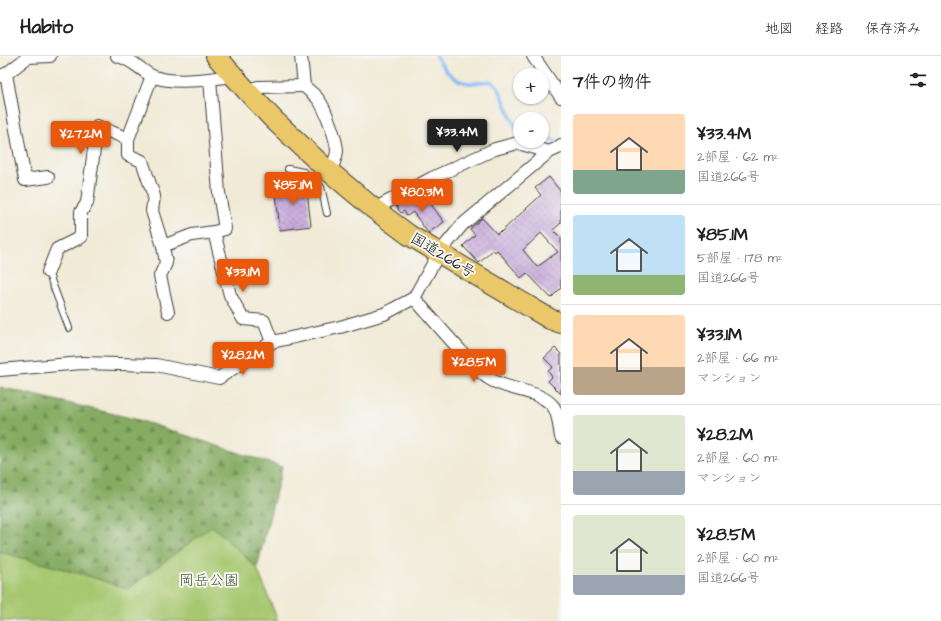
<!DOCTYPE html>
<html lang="ja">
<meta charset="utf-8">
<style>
:root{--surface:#fff;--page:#f6f6f6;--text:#202124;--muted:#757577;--line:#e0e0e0;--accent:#ea580c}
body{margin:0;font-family:"Architects Daughter","Klee One",sans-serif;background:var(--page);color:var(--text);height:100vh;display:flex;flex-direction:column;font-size:15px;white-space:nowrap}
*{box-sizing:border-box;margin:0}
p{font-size:13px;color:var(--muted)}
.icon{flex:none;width:22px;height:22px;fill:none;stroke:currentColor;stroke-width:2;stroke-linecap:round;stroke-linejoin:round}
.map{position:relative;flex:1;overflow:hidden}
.details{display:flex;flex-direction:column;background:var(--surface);width:380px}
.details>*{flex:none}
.fabs{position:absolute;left:513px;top:12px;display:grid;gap:8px}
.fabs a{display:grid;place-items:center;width:36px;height:36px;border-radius:50%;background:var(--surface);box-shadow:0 1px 3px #0004;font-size:20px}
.price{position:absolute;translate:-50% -34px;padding:0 9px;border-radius:4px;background:var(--accent);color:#fff;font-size:13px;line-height:26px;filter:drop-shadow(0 1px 2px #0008)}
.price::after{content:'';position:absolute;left:50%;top:24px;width:12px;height:9px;margin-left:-6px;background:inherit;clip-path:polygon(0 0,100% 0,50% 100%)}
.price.on{background:#222;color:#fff}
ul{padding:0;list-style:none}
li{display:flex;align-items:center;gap:12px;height:100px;padding:0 12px}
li+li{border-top:1px solid var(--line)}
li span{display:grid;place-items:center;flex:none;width:112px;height:80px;border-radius:4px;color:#555}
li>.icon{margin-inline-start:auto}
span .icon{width:48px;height:48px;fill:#fffc;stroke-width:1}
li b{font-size:17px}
h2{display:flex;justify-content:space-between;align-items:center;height:48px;padding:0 12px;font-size:17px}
header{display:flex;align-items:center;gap:24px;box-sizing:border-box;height:56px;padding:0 20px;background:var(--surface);border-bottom:1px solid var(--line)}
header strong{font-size:19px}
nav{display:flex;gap:22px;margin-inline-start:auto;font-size:14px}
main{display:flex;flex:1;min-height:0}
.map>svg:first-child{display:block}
.forest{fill:url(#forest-firs);stroke:#50643f}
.park{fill:#a7c870;stroke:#627246}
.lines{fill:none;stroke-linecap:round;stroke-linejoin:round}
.stream{stroke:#86bcf5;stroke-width:3.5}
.building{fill:url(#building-cross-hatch);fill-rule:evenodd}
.service-casing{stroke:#3c3b38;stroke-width:8}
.minor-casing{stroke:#3c3b38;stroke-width:14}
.trunk-casing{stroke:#3c3b38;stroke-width:22}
.service{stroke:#fff;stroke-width:6}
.minor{stroke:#fff;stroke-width:12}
.trunk{stroke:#eac769;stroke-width:20}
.labels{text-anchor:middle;stroke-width:4;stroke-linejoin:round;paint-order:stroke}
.street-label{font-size:15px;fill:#1c1c1c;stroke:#f6f6f2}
.park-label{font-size:15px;fill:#4d5839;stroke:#f6f6f2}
</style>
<header>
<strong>Habito</strong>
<nav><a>地図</a><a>経路</a><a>保存済み</a></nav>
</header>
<main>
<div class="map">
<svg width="561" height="565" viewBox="0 0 561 565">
<defs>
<pattern id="forest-firs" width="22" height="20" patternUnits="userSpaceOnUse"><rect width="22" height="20" fill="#85ac62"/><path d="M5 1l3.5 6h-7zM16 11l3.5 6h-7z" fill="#6c8b50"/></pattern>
<pattern id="building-cross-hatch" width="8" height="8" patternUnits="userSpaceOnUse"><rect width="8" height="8" fill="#c7aadb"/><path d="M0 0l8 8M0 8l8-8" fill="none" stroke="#aa92bb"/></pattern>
</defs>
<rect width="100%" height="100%" fill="#f6f6f2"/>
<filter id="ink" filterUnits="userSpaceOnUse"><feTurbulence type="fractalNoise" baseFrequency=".025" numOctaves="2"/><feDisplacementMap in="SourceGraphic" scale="8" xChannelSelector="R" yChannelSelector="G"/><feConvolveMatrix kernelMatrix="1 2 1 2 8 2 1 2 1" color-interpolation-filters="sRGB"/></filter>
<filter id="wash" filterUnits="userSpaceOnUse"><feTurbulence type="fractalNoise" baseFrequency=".012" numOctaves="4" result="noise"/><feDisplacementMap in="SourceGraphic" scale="16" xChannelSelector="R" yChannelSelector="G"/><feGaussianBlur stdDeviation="0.9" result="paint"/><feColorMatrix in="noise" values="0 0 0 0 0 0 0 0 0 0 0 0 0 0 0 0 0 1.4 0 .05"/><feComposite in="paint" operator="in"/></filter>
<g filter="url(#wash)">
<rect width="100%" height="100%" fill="#f1ead6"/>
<path class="forest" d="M0,331l139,33 143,47 -25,101 -45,-42 -84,63 -40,-13 -88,-24z"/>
<path class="park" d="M212,470l45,42 21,53h-278v-69l88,24 40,13z"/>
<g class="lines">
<g class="stream">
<path d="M436,0c8,13 17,26 33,27 11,2 20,-7 29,4l16,37 6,10"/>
<path d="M542,81l6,1 12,5"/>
</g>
</g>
<g id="blocks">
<g class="building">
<path d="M549,121l12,15v31l-8,7 8,8v50l-10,10 -24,-25 -6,5 -24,-28 -2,2 -2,-2 -14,13 -16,-17 12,-11 -5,-6 12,-11 15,16 3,-3 1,1 40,-37 -6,-7zM541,177l17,19 -21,15 -14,-17z"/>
<path d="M306,126l5,44 -31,4 -5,-44z"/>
<path d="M415,140l3,4 5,-3 5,7 2,-1 14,19 -16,11 -15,-21 -6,4 -3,-5 -3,2 -5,-7z"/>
<path d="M555,292l6,6v40l-13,-13 4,-4 -4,-6 5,-4 -9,-9z"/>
</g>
</g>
</g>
<g filter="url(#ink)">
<use href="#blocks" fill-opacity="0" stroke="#3c3b38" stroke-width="1"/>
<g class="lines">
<g class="service-casing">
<g id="service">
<path d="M288,113l16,3 10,8"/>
<path d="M322,114l-8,10 7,7 6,26"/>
<path d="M48,216l21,56"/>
</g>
</g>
<g class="minor-casing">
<g id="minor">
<path d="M27,0l1,1 22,-1"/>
<path d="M117,0c14,2 23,14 35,20 21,9 59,3 81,0"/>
<path d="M533,0l28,41"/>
<path d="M6,18l19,106 23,-3"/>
<path d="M0,20l6,-2 22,-17"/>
<path d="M304,30c4,4 10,8 14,13 7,8 19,42 19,52 -1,8 -4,14 -7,21"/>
<path d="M246,34l12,-3 46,-1 -3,-30"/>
<path d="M128,83v16l14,6 12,35 -2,15 11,35 3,17 -6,13 8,36"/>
<path d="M374,153l58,-31 63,-29 23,-6 31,9"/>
<path d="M214,176l16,63 13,24 21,2 8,21"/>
<path d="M163,190l29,-11 22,-3 11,-3 -6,-36 -9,-114"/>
<path d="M48,216l9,-23 24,-12v-25l6,-9 10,-77 31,13 24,-63"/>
<path d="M414,242c15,17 30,35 46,52 9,10 17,21 28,28 19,13 49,11 64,27 7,7 7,22 9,32"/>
<path d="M0,314l82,-7 74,2 63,13 53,-36 68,-15 44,-13 30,-16 25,-45 23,-28 87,-73 9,-4 3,-3"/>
</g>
</g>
<g class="trunk-casing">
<path id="trunk" d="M216,0l30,34 28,30 50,47 50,42 35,26 141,84 11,4"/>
</g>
<use href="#service" class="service"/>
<use href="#minor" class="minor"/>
<use href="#trunk" class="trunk"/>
</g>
</g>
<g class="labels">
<g class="street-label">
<text transform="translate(443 199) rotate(31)" y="5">国道266号</text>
</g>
<g class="park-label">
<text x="209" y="529">岡岳公園</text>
</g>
</g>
</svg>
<div class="fabs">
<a>+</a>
<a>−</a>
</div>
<b class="price on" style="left:457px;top:97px">¥33.4M</b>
<b class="price" style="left:81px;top:99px">¥27.2M</b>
<b class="price" style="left:293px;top:150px">¥85.1M</b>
<b class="price" style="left:422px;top:157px">¥80.3M</b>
<b class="price" style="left:243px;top:237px">¥33.1M</b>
<b class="price" style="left:243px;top:320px">¥28.2M</b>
<b class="price" style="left:474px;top:327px">¥28.5M</b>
</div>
<section class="details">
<h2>7件の物件<svg class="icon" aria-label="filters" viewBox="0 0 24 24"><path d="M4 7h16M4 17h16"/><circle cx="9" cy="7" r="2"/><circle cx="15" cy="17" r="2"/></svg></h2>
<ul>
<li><span style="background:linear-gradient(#ffd9b3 70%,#7fa58c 0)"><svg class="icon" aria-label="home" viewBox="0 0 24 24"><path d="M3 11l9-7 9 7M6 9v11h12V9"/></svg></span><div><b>¥33.4M</b><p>2部屋 · 62 m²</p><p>国道266号</p></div></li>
<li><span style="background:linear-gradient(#bfe0f5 75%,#8fb573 0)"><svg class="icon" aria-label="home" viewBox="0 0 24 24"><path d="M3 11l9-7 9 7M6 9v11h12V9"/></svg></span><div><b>¥85.1M</b><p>5部屋 · 178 m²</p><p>国道266号</p></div></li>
<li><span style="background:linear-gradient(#ffd9b3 65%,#b9a48a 0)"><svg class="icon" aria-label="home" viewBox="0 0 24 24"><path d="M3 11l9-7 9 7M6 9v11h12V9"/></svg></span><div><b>¥33.1M</b><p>2部屋 · 66 m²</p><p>マンション</p></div></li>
<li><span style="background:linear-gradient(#dfe7d0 70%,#9aa5b1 0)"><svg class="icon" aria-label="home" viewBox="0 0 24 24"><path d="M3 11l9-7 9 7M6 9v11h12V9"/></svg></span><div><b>¥28.2M</b><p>2部屋 · 60 m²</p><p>マンション</p></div></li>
<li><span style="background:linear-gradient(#dfe7d0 75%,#9aa5b1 0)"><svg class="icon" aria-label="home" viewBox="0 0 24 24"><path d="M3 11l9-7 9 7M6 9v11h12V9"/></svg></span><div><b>¥28.5M</b><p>2部屋 · 60 m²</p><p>国道266号</p></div></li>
</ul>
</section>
</main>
